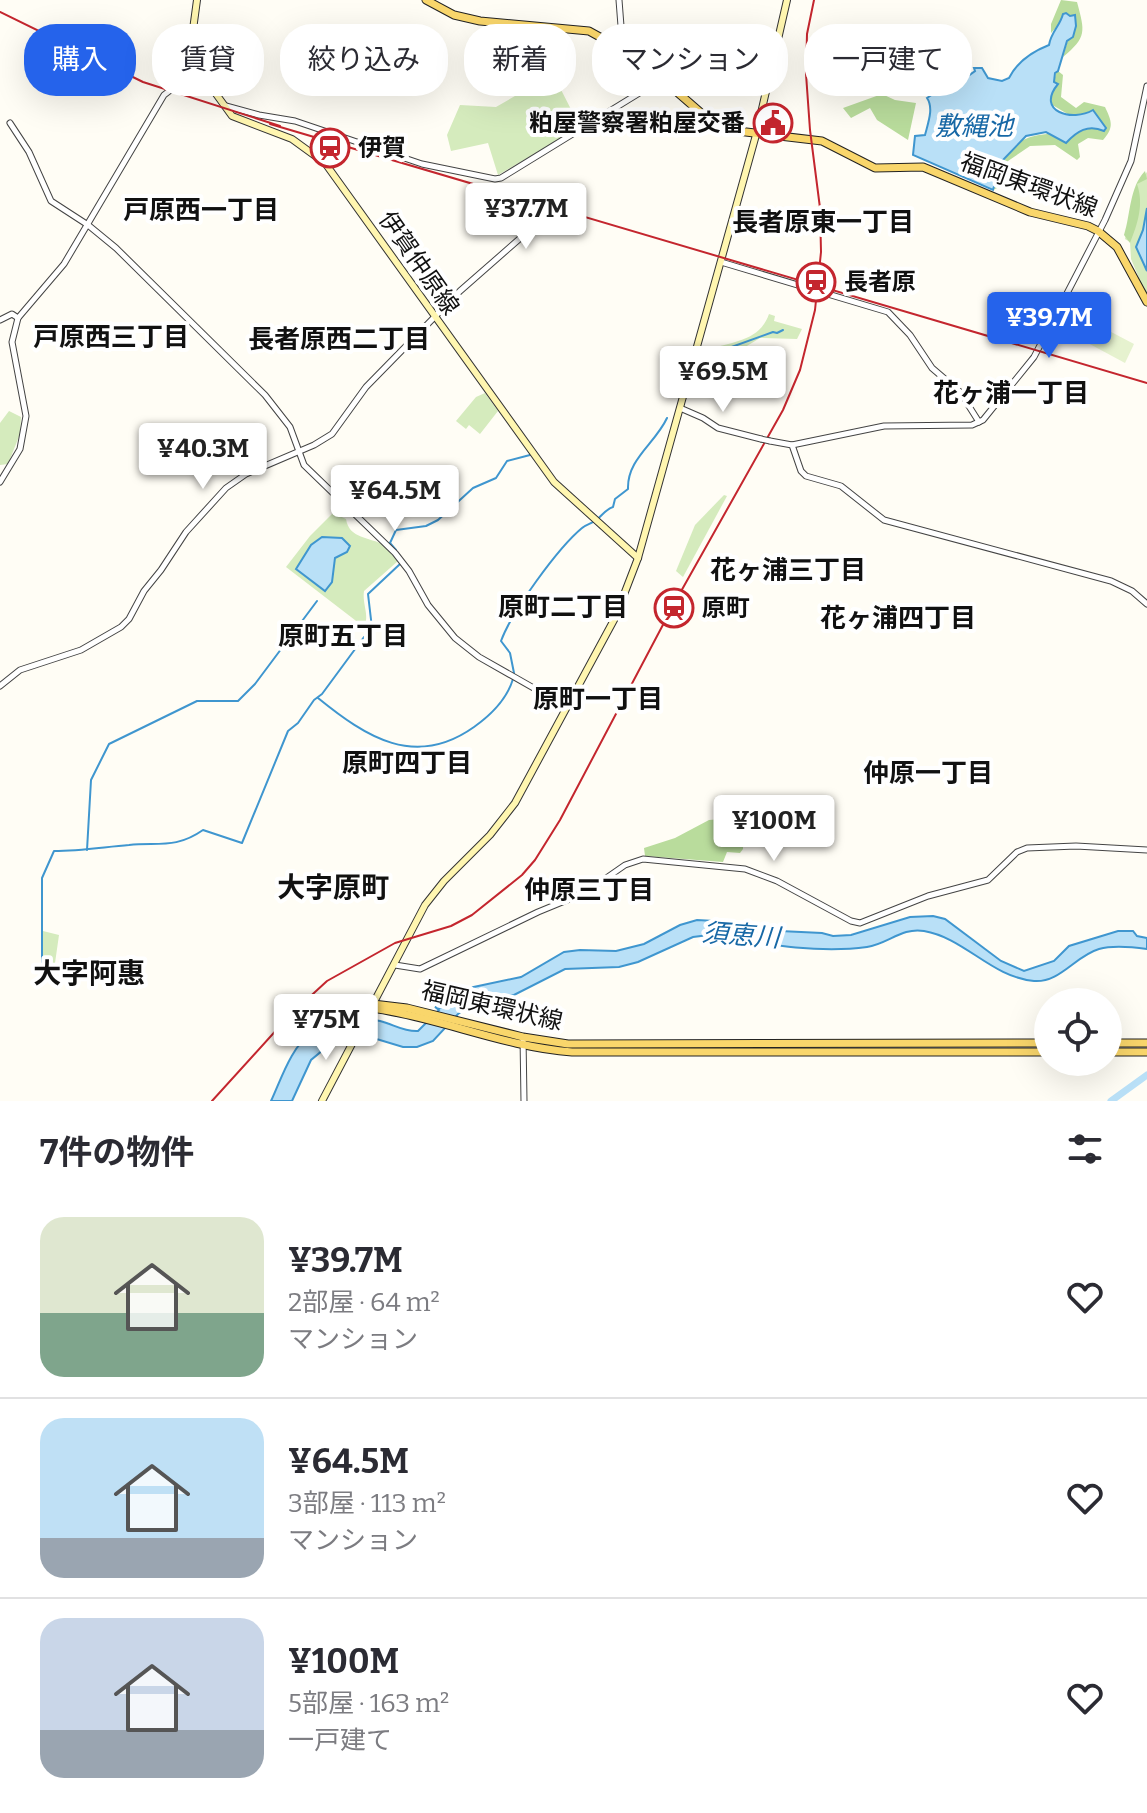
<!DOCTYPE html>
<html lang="ja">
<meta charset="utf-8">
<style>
:root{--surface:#fff;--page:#f7f7f7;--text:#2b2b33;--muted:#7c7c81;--line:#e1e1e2;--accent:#2563eb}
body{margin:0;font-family:Bitter,"Noto Sans JP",serif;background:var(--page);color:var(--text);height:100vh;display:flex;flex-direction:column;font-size:30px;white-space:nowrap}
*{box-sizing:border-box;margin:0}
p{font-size:26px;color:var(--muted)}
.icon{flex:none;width:44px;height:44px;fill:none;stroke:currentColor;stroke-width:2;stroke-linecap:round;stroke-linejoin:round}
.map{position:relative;height:1101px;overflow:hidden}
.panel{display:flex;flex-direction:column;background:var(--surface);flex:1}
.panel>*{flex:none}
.top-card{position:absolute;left:24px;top:24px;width:1100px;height:72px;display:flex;gap:16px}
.buttons{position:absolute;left:1034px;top:988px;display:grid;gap:16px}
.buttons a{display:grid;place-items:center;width:88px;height:88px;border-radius:50%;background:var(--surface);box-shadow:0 8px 32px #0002;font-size:40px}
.price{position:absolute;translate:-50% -68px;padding:0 18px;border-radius:8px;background:#fff;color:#222;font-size:26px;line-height:52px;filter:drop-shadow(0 2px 4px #0008)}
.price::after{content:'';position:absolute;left:50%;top:48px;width:24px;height:18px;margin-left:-12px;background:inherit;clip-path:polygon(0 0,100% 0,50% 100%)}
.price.on{background:var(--accent);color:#fff}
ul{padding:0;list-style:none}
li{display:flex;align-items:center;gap:24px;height:200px;padding:0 40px}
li+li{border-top:2px solid var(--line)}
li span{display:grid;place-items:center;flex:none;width:224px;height:160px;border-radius:24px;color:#555}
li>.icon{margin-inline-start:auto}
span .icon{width:96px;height:96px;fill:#fffc;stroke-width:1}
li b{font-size:34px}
h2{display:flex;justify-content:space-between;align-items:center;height:96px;padding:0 40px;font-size:34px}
.pill{padding:0 28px;border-radius:32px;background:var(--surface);box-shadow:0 8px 32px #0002;font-size:28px;line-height:72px}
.pill.on{background:var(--accent);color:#fff}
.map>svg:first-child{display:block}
.green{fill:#d5ebbd}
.forest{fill:#b9dc9c}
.pitch{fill:#e6f2cf}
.water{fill:#b9e0f7;stroke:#3f96cf;stroke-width:2}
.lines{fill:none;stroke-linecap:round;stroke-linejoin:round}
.stream{stroke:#3f96cf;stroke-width:2}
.river{stroke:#b9e0f7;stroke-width:7}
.tertiary-casing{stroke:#444;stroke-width:7}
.secondary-casing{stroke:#333;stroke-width:8}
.primary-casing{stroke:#222;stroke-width:9}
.tertiary{stroke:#fff;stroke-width:5}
.secondary{stroke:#fff6b0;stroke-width:6}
.primary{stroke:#f9d66b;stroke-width:7}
.rail{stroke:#c4262e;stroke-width:2}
.tertiary-bridge-casing{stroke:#444;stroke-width:7;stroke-linecap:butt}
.tertiary-bridge{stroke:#fff;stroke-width:5}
.labels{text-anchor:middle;stroke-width:8;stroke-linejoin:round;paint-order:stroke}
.poi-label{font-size:24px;font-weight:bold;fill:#111;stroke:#fff;text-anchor:start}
.street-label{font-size:24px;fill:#111;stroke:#fff}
.water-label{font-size:26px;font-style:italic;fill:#1768a6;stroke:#fff}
.neighbourhood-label{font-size:26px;font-weight:bold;fill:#111;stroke:#fff}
.quarter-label{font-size:28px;font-weight:bold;fill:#111;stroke:#fff}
</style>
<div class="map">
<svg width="1147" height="1101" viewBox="0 0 1147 1101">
<rect width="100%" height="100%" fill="#fffdf5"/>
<g class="green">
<path d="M553,74l27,53 -82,48 -10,-32 -37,8 -4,-16 13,-30 36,2z"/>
<path d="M1147,172v125l-16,-38 -1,-17 -5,-3 12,-56z"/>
<path d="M769,314l6,2 -1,5 28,8 -5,10 -37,-1 -23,14 -3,-3 -27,16v-15c25,-9 52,-8 62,-36z"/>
<path d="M485,393l13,18 -18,23 -11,-9 -3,4 -10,-8 20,-24z"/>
<path d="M9,411l12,6 -1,17 -12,30 -8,1v-42z"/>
<path d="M724,495l3,1 -44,81 -7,-6 19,-46z"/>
<path d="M333,513l13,6c3,20 24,18 38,26 5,3 10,11 14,16l-34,30c-2,13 6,25 0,36l-78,-60 24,-31z"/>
<path d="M43,931l16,4 -5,35 -12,10z"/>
</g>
<g class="forest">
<path d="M1061,0l16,2c8,30 10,35 -14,55l12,-41 -14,6 -10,11v-9z"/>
<path d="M1058,71l5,4 -2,22 15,11 8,-6 21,5c6,13 10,20 -2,33l-15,-2 -10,6 2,13 -3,3 -22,-15 -25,1 -22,15 -9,26 -6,3c16,-53 28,-55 79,-58 12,-1 20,-6 31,-1l-20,-15h-12l-22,-13 7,-30z"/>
<path d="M882,94l13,6 21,3 -8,37 -31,-20 -7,-12 -19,10 -8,-10z"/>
<path d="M1145,171l2,8 -10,5c7,20 1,39 -7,59l-6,-8c7,-22 5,-47 21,-64z"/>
<path d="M722,819l5,17 16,3v10l-3,4 -13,-1 -4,10 -78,-6 -1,-8 31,-10 34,-18z"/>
</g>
<path class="pitch" d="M1096,324l38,20 -9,19 -39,-21z"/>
<g class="water">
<path d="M1066,13l4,3 5,-1 1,11 -3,11 -6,4 -9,30 -3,2 -1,9 4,2c-23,28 15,38 35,26l13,18 -2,3c-16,-7 -27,0 -38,12l-20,-11 -20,4 -25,26 -8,28 -80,-35 2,-19 10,-1c3,-12 9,-27 2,-37l24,-16 3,4 21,-15 -1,-3h8l6,10 14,3 7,-3c8,-16 22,-26 40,-33 2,-13 11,-19 14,-31z"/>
<path d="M1147,208v63l-11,-24 7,-17z"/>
<path d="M322,537l20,1 8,8 -3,6 -12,6 -3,24 -7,9 -29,-22 15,-24z"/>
<path d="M933,916l12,3 56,42 23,10 30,-10 15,-15 49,-15h15l4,5 10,2v11c-15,-2 -33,-4 -48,0 -24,7 -39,34 -65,32 -43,-4 -69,-43 -110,-50 -22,-4 -36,13 -57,16 -52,7 -108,-4 -158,-12l-16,2 -55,25 -19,5 -54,2 -51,26 -37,6 -19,13 -25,27 -16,6h-14l-33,-10 -36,4 -23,19 -19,41h-21c11,-24 20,-54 42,-70 10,-7 26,-9 33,-15l1,2c10,1 22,1 33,3 13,3 24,11 38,10l21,-21 -4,-3 6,1 28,-20 52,-11 43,-25 16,-2 36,1 28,-7 36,-19 17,-5 18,1 65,10 42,2 11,3 18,-1 59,-18z"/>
</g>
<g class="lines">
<g class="stream">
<path d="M714,356l12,-7 47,-17 4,1 6,-3"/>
<path d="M396,550l-6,-7 6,-13 30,-4 12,-6 35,-32 23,-10 11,-17 23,-6"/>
<path d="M514,673l-4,-20 -9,-12c11,-30 57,-93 81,-113 3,-3 8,-4 11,-6 8,-4 11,-12 20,-15l2,-8 13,-10c-1,-30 27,-45 39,-71"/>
<path d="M318,698c48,39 97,71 156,29 17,-12 33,-28 39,-48"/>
<path d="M87,850l4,-70 18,-36 88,-43h41l17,-17 62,-83"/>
<path d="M42,979v-101l12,-27c26,0 50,-4 75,-6 29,-3 47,4 74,-15l39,13 46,-112 10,-8 16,-23 8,-6 42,-57 4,-1 4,-8 -4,-34 32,-30"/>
</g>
<path class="river" d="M1111,1101l36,-26"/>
<g class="tertiary-casing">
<g id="tertiary">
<path d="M617,45l5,-6 -3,-39"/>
<path d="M226,106l33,9 36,6 127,43 73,15 6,-1 161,-99"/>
<path d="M10,123l19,29 22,49 37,24 28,23 149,147 25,32 14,38 91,88 14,18 19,34 27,33 24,19 88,50"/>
<path d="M721,262l167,50 22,23 22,33 28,24 19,30"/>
<path d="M0,320l12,-6 6,4"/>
<path d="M680,408l23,10 15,10 43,11"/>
<path d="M770,441l22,4 9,26 5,5 35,10 43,34 227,61 21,10 15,13"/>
<path d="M792,445l92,-19 88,-1 11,-5 51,-63 71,-137 26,-59 16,-75"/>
<path d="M0,482l20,-33 6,-33 -14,-74 6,-24 46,-54 100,-169 34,-26"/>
<path d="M0,686l20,-16 61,-20 40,-23 8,-8 15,-28 17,-21 25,-38 40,-44 20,-14 68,-29 18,-11 34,-47 94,-96 73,-64 28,-13"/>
<path d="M395,965l25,4 118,-57 34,-14 30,-17 23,-16 18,-6 102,10 32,12 74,40 9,2 68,-27 60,-16 29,-28 10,-4 49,-2 71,4"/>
<path d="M523,1037l1,64"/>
</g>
</g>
<g class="secondary-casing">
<g id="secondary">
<path d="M197,0l-5,37 6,32 34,47 60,23 33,24 229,319 84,76"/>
<path d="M322,1101l103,-196 19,-24 46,-46 25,-32 100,-185 23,-60 118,-423 31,-135"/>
</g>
</g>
<g class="primary-casing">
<g id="primary">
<path d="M426,0l28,15 26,6 109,10 49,27 62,54 29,18 93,11 53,27 48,-1 107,45 58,14 10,5 19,16 30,55"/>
<path d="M373,1004l34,4 116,29 45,7 480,-1"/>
<path d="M371,1005l7,4c65,10 128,38 194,43h476"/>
<path d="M1108,1043h39"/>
<path d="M1108,1052h39"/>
</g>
</g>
<use href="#tertiary" class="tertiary"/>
<use href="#secondary" class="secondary"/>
<use href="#primary" class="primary"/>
<g class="rail">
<path d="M0,12l143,70 137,44"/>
<path d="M270,124l877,259"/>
<path d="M212,1101l77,-85 38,-35 68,-38 56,-17 21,-11 50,-40 13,-15 25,-40 115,-218 108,-192 17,-40 15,-60 6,-58 -1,-44 -10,-78 -4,-56 1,-40 7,-34"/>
</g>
<g class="tertiary-bridge-casing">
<path id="tertiary-bridge" d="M761,439l9,2"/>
</g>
<use href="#tertiary-bridge" class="tertiary-bridge"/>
</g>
<defs>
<g id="civic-ring" transform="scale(2)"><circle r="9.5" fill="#fff" stroke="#c4262e" stroke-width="1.5"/><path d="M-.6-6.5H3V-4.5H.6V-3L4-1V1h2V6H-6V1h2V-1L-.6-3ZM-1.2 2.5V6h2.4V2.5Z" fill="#c4262e"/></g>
<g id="station-ring" transform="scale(2)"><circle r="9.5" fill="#fff" stroke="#c4262e" stroke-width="1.5"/><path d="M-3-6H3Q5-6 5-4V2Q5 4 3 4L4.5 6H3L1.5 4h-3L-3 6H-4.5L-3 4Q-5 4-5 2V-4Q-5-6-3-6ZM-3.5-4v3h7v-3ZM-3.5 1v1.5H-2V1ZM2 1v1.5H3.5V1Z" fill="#c4262e"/></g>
</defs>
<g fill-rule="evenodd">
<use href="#civic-ring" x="773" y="123"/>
<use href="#station-ring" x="330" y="148"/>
<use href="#station-ring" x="816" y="282"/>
<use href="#station-ring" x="674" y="608"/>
</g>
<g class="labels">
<g class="poi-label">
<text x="745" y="131" text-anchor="end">粕屋警察署粕屋交番</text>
<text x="358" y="156">伊賀</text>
<text x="844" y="290">長者原</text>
<text x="702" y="616">原町</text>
</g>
<g class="street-label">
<text transform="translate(1029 185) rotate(20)" y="8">福岡東環状線</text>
<text transform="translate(419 263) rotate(55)" y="8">伊賀仲原線</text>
<text transform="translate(492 1006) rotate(13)" y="8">福岡東環状線</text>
</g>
<g class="water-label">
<text x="974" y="135">敷縄池</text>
<text transform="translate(741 935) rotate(4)" y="9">須恵川</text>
</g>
<g class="neighbourhood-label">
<text x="201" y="219">戸原西一丁目</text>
<text x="823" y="231">長者原東一丁目</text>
<text x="111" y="346">戸原西三丁目</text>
<text x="339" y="348">長者原西二丁目</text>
<text x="1011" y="402">花ヶ浦一丁目</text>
<text x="788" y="579">花ヶ浦三丁目</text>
<text x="563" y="616">原町二丁目</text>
<text x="898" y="627">花ヶ浦四丁目</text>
<text x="343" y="645">原町五丁目</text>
<text x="598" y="708">原町一丁目</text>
<text x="407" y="772">原町四丁目</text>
<text x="928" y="782">仲原一丁目</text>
<text x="589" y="899">仲原三丁目</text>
</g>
<g class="quarter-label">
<text x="333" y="897">大字原町</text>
<text x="89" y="983">大字阿惠</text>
</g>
</g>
</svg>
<div class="buttons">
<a><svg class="icon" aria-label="locate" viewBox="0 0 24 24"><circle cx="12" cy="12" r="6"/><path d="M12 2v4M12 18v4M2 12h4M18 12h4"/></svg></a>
</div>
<b class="price" style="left:526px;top:251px">¥37.7M</b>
<b class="price on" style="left:1049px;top:360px">¥39.7M</b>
<b class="price" style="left:723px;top:414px">¥69.5M</b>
<b class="price" style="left:203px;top:491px">¥40.3M</b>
<b class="price" style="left:395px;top:533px">¥64.5M</b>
<b class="price" style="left:774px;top:863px">¥100M</b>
<b class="price" style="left:326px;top:1062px">¥75M</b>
<div class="top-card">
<a class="pill on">購入</a>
<a class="pill">賃貸</a>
<a class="pill">絞り込み</a>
<a class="pill">新着</a>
<a class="pill">マンション</a>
<a class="pill">一戸建て</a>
</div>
</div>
<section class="panel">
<h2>7件の物件<svg class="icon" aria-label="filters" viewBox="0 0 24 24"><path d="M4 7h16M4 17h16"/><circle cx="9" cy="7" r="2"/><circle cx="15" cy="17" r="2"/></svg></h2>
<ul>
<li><span style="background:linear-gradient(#dfe7d0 60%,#7fa58c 0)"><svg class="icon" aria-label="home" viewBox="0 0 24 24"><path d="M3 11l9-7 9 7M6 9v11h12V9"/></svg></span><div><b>¥39.7M</b><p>2部屋 · 64 m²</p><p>マンション</p></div><svg class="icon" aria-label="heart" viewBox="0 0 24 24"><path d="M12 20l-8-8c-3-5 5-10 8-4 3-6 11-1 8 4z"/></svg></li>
<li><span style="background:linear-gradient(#bfe0f5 75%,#9aa5b1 0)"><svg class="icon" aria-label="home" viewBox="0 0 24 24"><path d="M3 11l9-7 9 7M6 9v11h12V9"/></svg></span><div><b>¥64.5M</b><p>3部屋 · 113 m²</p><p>マンション</p></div><svg class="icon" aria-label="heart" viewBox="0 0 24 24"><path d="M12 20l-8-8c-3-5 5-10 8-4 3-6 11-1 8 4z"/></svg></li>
<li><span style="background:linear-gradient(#c9d6e8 70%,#9aa5b1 0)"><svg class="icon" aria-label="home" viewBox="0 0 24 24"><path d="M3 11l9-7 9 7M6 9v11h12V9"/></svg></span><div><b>¥100M</b><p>5部屋 · 163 m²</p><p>一戸建て</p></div><svg class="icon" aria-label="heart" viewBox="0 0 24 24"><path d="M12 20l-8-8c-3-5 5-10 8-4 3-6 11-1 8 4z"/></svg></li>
</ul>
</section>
